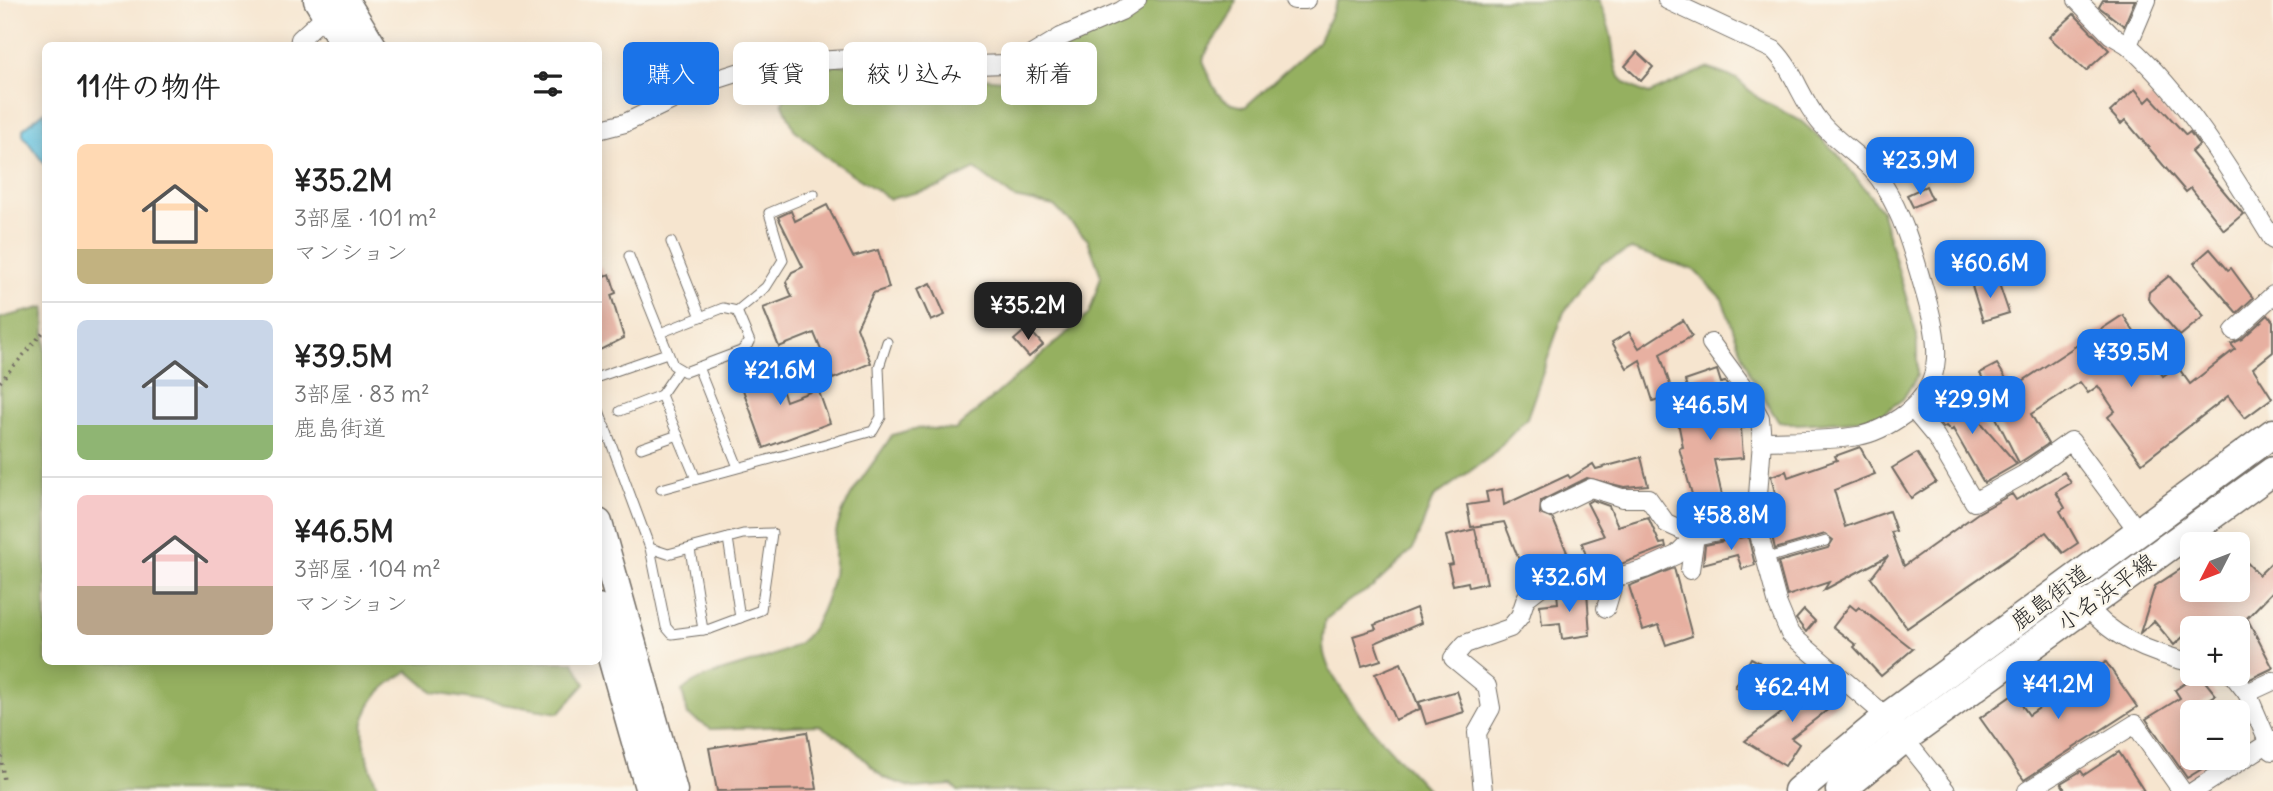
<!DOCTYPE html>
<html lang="ja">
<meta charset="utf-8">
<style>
:root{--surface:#fff;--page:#f2f2f2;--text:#222;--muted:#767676;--line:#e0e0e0;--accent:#1a73e8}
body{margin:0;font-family:Delius,"Klee One",sans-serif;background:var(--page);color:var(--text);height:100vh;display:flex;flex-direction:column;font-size:26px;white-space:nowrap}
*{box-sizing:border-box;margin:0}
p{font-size:23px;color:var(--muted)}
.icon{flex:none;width:38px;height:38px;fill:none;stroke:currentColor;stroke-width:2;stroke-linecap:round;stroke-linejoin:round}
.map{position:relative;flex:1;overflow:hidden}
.panel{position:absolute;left:42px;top:42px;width:560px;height:623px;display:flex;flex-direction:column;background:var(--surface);border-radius:10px;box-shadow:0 4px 18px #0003}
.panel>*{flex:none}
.hud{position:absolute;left:623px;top:42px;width:665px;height:63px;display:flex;gap:14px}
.needle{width:46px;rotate:228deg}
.controls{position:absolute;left:2180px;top:532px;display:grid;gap:14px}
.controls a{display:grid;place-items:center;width:70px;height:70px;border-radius:10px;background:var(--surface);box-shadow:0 4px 18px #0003;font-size:35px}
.price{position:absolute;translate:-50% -60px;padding:0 16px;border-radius:14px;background:var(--accent);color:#fff;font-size:23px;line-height:46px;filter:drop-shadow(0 2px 4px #0008)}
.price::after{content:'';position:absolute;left:50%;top:42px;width:21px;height:16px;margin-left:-10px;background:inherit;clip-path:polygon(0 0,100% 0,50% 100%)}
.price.on{background:#222;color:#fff}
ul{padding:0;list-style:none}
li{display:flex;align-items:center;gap:21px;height:175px;padding:0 35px}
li+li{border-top:2px solid var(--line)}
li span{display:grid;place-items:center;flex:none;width:196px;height:140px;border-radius:10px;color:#555}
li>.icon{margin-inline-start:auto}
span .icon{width:84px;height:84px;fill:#fffc;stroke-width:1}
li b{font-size:30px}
h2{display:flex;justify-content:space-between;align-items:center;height:84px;padding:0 35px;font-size:30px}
.pill{padding:0 24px;border-radius:10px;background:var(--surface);box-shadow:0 4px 18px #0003;font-size:24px;line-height:63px}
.pill.on{background:var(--accent);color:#fff}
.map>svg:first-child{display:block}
.forest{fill:#95b061;stroke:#606e46;stroke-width:2}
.water{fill:#66c6e4;stroke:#487888;stroke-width:2}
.building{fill:#e7b0a1}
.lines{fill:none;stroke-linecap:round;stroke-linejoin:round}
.lane-casing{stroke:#726c64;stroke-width:11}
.street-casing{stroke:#726c64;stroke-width:20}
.primary-casing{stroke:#726c64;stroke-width:31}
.path{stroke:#726c64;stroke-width:3.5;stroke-dasharray:2 5;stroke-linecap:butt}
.lane{stroke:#fff;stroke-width:9}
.street{stroke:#fff;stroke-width:18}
.primary{stroke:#fff;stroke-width:28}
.labels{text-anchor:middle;stroke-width:5;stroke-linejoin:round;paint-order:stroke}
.street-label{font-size:23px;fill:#2b2b2b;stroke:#fbf7ec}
</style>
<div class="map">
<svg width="2273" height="791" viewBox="0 0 2273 791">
<rect width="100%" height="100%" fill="#fbf7ec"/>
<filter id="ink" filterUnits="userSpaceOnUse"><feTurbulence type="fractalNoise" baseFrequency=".0143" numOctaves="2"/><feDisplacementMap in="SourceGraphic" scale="14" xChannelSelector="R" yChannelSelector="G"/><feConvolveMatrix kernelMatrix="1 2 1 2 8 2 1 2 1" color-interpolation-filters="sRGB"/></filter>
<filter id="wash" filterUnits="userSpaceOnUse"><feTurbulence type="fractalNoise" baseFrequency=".00686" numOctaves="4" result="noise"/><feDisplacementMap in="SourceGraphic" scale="28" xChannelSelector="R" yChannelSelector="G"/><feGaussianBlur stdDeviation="1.57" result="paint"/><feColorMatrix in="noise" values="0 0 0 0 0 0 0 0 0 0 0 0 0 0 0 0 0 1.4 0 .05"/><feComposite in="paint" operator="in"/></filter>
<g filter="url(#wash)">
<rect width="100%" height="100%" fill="#f6e5cf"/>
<g class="forest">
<path d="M1150,0h86c-5,23 -25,38 -33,60 10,26 12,43 42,47l73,-65 20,-42h261c4,12 10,24 12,36 6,35 -1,44 38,58l58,-26 30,11 21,19 43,23 36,32 44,57 36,125v41l-14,23 -28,20 -77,5 -20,-3 -27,-44 -29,-78 -28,-29 -63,-21 -30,14 -37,49 -37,106 -36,38 -58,42 -20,51 -40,38 -26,15 -22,18c-2,14 -4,29 2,43 20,45 69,92 102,128h-471l-6,-6 -38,3 -30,-10 -37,-35 -28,-18 -108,4 -23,-14 -6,-24c24,-23 83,-25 118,-49 17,-13 29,-47 33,-67 2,-12 0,-25 2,-38 7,-40 37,-69 57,-102l26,-7 37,2 134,-116 12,-38 -13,-36 -34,-34 -40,-8 -39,-29 -36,18 -49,12 -64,-42 -32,-28 -12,-27 22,-26 28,-12 171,16 43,-17 22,-21 40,-17z"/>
<path d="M45,307l1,355h528l11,22 -26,29 -125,-20 -26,-22c-57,34 -51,63 -29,120h-379v-473z"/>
</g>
<path class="water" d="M45,111v54l-22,-30v-6z"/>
<g id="blocks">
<g class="building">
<path d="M2103,0h32l-11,26 -25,-19z"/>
<path d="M2074,14l35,36 -23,21 -37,-34z"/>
<path d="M1637,52l16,15 -12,14 -16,-15z"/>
<path d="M2135,89l11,13 5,-5 35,38 4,-3 9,13 -8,7 52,62 -19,16 -33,-42 -5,4 -61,-72 -4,4 -11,-12z"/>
<path d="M1926,186l6,13 -19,8 -6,-12z"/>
<path d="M827,205l26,52 25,-7 11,38 -16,5 -16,34 14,36 -38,16 -19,-46 -35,14 -16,-39 29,-11 -6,-15 6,-10 11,-5 -25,-50 13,-6 4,10z"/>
<path d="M2210,249l18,21 3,-2 22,30 -16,15 -43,-50z"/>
<path d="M598,267h3l4,9 5,-2 6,19 -5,2 13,43 -26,13z"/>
<path d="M2169,276l35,40 -24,20 -32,-37 1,-7z"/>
<path d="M1997,278l12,35 -26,8 -11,-35z"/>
<path d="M931,283l14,32 -14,6 -14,-32z"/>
<path d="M2123,315l40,61 14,-10 13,18 45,-35 -4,-5 11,-5 26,-24 5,6v31l-20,16 19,30 -27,20 -17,-22 -86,67 -34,-46 7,-6 -17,-25 -10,7 -8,-11 -49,32 17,30 -29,19 -38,-75 5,-3 -6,-12 17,-9 15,24z"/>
<path d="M1683,320l9,16 -32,18 13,40 -20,7 -13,-41 -13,8 -15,-26 17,-10 10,16z"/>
<path d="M1028,328l15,17 -14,12 -15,-17z"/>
<path d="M772,361l14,40 32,-12 12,34 -66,25 -27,-75z"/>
<path d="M1717,370l4,13 4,-1 11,17 8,29h-3l2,30 -29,2 13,58 -27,5 -21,-75 4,-1 -5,-25 19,-4 -12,-37z"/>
<path d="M1951,388l66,76 -33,19 -31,-54 -2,2 -5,-5 -3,2 -16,-19z"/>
<path d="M1860,447l15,27 -41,16 11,37 44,-16 7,20 -5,1 13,34 74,-53 34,-19 4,6 48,-28 7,11 -15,9 9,16 -5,3 18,32 -15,10 -17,-21 -139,96 -36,-50 17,-22 -64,34 5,-8 -42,14 -9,-34 50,-14 5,-8 -8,-6 -50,15 -7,-31 12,-4 -9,-38 15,-5 2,6 49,-17 -2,-4z"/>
<path d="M1917,453l19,29 -25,16 -19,-30z"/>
<path d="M1641,457l7,28 -24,2 -37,-9 -46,23 -1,13 13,5 16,38 -29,13 -15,5 -21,-53 -33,5 -4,-22 21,-3 -2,-10 16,-3 2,16 64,-30 2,3 23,-14 3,5z"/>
<path d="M1592,500l17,6 9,20 30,-9 12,27 5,-1 1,4 -53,20 -23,1 -8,-25 22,-7 -17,-33z"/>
<path d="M1475,529l12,54 -18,4 -1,-5 -15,3 -5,-20 5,-1 -7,-28z"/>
<path d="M1748,536l7,29 -13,4 -5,-14 -34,9 2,-19z"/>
<path d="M2238,553l21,22 14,-14v30l-26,27 26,50 -23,11 -12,-15v-36h-45l-19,17 -20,-24 -14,12 15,-47 38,-25v29h45z"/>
<path d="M1674,568l18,68 -26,9 -7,-20 -16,5 -14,-44z"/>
<path d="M1587,591l3,44 -28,4 -2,-16 -18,2 -2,-20 18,-2 -1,-10z"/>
<path d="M1850,605l6,5 3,-3 54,42 -32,27 -27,-29 2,-2 -23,-18z"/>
<path d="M1416,608l5,15 -46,20 6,17 -19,6 -9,-30 23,-7 -2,-4z"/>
<path d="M1804,610l11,11 -9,11 -10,-13z"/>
<path d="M1751,658l24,13 -16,30 -24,-14z"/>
<path d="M2106,662l31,45 -113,73 -44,-62 34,-24 15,21z"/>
<path d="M1401,663l19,46 -25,11 -20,-46z"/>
<path d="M2199,674l17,21 -23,14v49h27l-33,20 -41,-59 34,-21 -5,-8z"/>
<path d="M1823,681l16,20 -48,37 8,6 -14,22 -40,-25z"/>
<path d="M1457,691l7,21 -38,12 -7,-22z"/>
<path d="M807,732l10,57 -100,2 -8,-43z"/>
<path d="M2119,752l25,39h-78l-5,-8 20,-12 3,4z"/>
</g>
</g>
</g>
<g filter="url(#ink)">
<use href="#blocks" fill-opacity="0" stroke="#726c64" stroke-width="2"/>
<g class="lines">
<g class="lane-casing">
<g id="lane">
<path d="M671,242l30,75"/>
<path d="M629,256l31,77"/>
<path d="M723,308l14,3 13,31 -9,9 -56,21 -12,-7 -13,-32z"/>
<path d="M737,311l29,-24 17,-27 -14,-47 45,-19"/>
<path d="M698,367l40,100"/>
<path d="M679,369l-18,26 35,84"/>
<path d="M598,377l69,-24"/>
<path d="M598,408l52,140 16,79 6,7 38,-5 51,-19 11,-77 -29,1 -75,20 -18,-6"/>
<path d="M620,411l41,-16"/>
<path d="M641,448l37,-13"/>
<path d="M661,489l212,-58 8,-14 -2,-50 8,-25"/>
<path d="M728,538l12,80"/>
<path d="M690,549l13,81"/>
<path d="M1767,558l59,-17"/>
</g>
</g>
<g class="street-casing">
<g id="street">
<path d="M1294,0h12"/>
<path d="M1667,0l107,50c20,20 27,49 45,71 19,24 49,38 64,63 21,33 31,71 42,109 13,46 23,88 -20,121 -14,10 -29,19 -47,22 -31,5 -64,4 -96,5"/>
<path d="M2077,0l34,35 17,10"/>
<path d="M2147,0l-19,45c60,54 103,127 145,195"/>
<path d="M299,46l1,-7 27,-25"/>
<path d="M598,130l27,-7 87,-42 53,-17 84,-5 65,8 93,-3 21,-7 33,-20 60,-26 16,-11"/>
<path d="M2234,331l39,-36"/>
<path d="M1711,343l30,41 19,34 2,23 -6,82 22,82 12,29 97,83 59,74"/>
<path d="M1912,408l24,29 38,65 49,-27 48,-34 67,90"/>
<path d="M1550,508l41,-20 31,10h26l18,25 29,13 -5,34"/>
<path d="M2082,600c27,37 67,53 111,63"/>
<path d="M1606,608l9,-30"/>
<path d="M2232,674l15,19 25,58"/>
<path d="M2247,693l26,-12"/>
<path d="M1483,791l-6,-58 14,-25 -4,-22 -34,-28 12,-14 45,-16 10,-12 6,-18 21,-16 68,-4 30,-9 31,-14 19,-19 61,-13"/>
<path d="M2027,791l108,-67 47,67"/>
<path d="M2194,791l79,-51"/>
</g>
</g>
<g class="primary-casing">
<g id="primary">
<path d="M318,0l28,46"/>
<path d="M344,0l28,46"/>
<path d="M598,523l75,268"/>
<path d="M598,608l52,183"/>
<path d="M1798,791l89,-74 386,-284"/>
<path d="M1840,791l65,-53 368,-267"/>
</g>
</g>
<g class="path">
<path d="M0,382l46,-53"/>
<path d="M0,749l4,32"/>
</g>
<use href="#lane" class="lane"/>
<use href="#street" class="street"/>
<use href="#primary" class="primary"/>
</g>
</g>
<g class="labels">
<g class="street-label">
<text transform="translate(2106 592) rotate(-36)" y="8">小名浜平線</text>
<text transform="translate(2050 597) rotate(-37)" y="8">鹿島街道</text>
</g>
</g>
</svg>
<div class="controls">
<a><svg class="needle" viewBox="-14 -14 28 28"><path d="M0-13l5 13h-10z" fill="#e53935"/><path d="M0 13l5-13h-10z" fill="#767676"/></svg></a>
<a>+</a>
<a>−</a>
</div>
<b class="price" style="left:1920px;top:197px">¥23.9M</b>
<b class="price" style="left:1990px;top:300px">¥60.6M</b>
<b class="price on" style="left:1028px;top:342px">¥35.2M</b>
<b class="price" style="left:2131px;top:389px">¥39.5M</b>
<b class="price" style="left:780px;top:407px">¥21.6M</b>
<b class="price" style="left:1972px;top:436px">¥29.9M</b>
<b class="price" style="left:1710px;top:442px">¥46.5M</b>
<b class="price" style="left:1731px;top:552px">¥58.8M</b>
<b class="price" style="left:1569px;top:614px">¥32.6M</b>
<b class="price" style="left:2058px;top:721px">¥41.2M</b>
<b class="price" style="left:1792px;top:724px">¥62.4M</b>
<div class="hud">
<a class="pill on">購入</a>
<a class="pill">賃貸</a>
<a class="pill">絞り込み</a>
<a class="pill">新着</a>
</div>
<section class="panel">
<h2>11件の物件<svg class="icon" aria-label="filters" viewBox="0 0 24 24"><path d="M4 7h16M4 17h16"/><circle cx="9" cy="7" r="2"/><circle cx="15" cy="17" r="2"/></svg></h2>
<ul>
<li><span style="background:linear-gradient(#ffd9b3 75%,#c2b280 0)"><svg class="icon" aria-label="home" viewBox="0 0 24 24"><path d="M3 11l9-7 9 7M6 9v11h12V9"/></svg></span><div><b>¥35.2M</b><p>3部屋 · 101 m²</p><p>マンション</p></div></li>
<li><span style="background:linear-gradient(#c9d6e8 75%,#8fb573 0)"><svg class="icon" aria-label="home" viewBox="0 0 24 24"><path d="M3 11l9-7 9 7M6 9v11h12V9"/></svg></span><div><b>¥39.5M</b><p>3部屋 · 83 m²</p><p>鹿島街道</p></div></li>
<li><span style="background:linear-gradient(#f6c9c9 65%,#b9a48a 0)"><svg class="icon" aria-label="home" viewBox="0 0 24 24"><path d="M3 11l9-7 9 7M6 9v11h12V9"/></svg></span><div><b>¥46.5M</b><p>3部屋 · 104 m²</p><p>マンション</p></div></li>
</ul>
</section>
</div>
